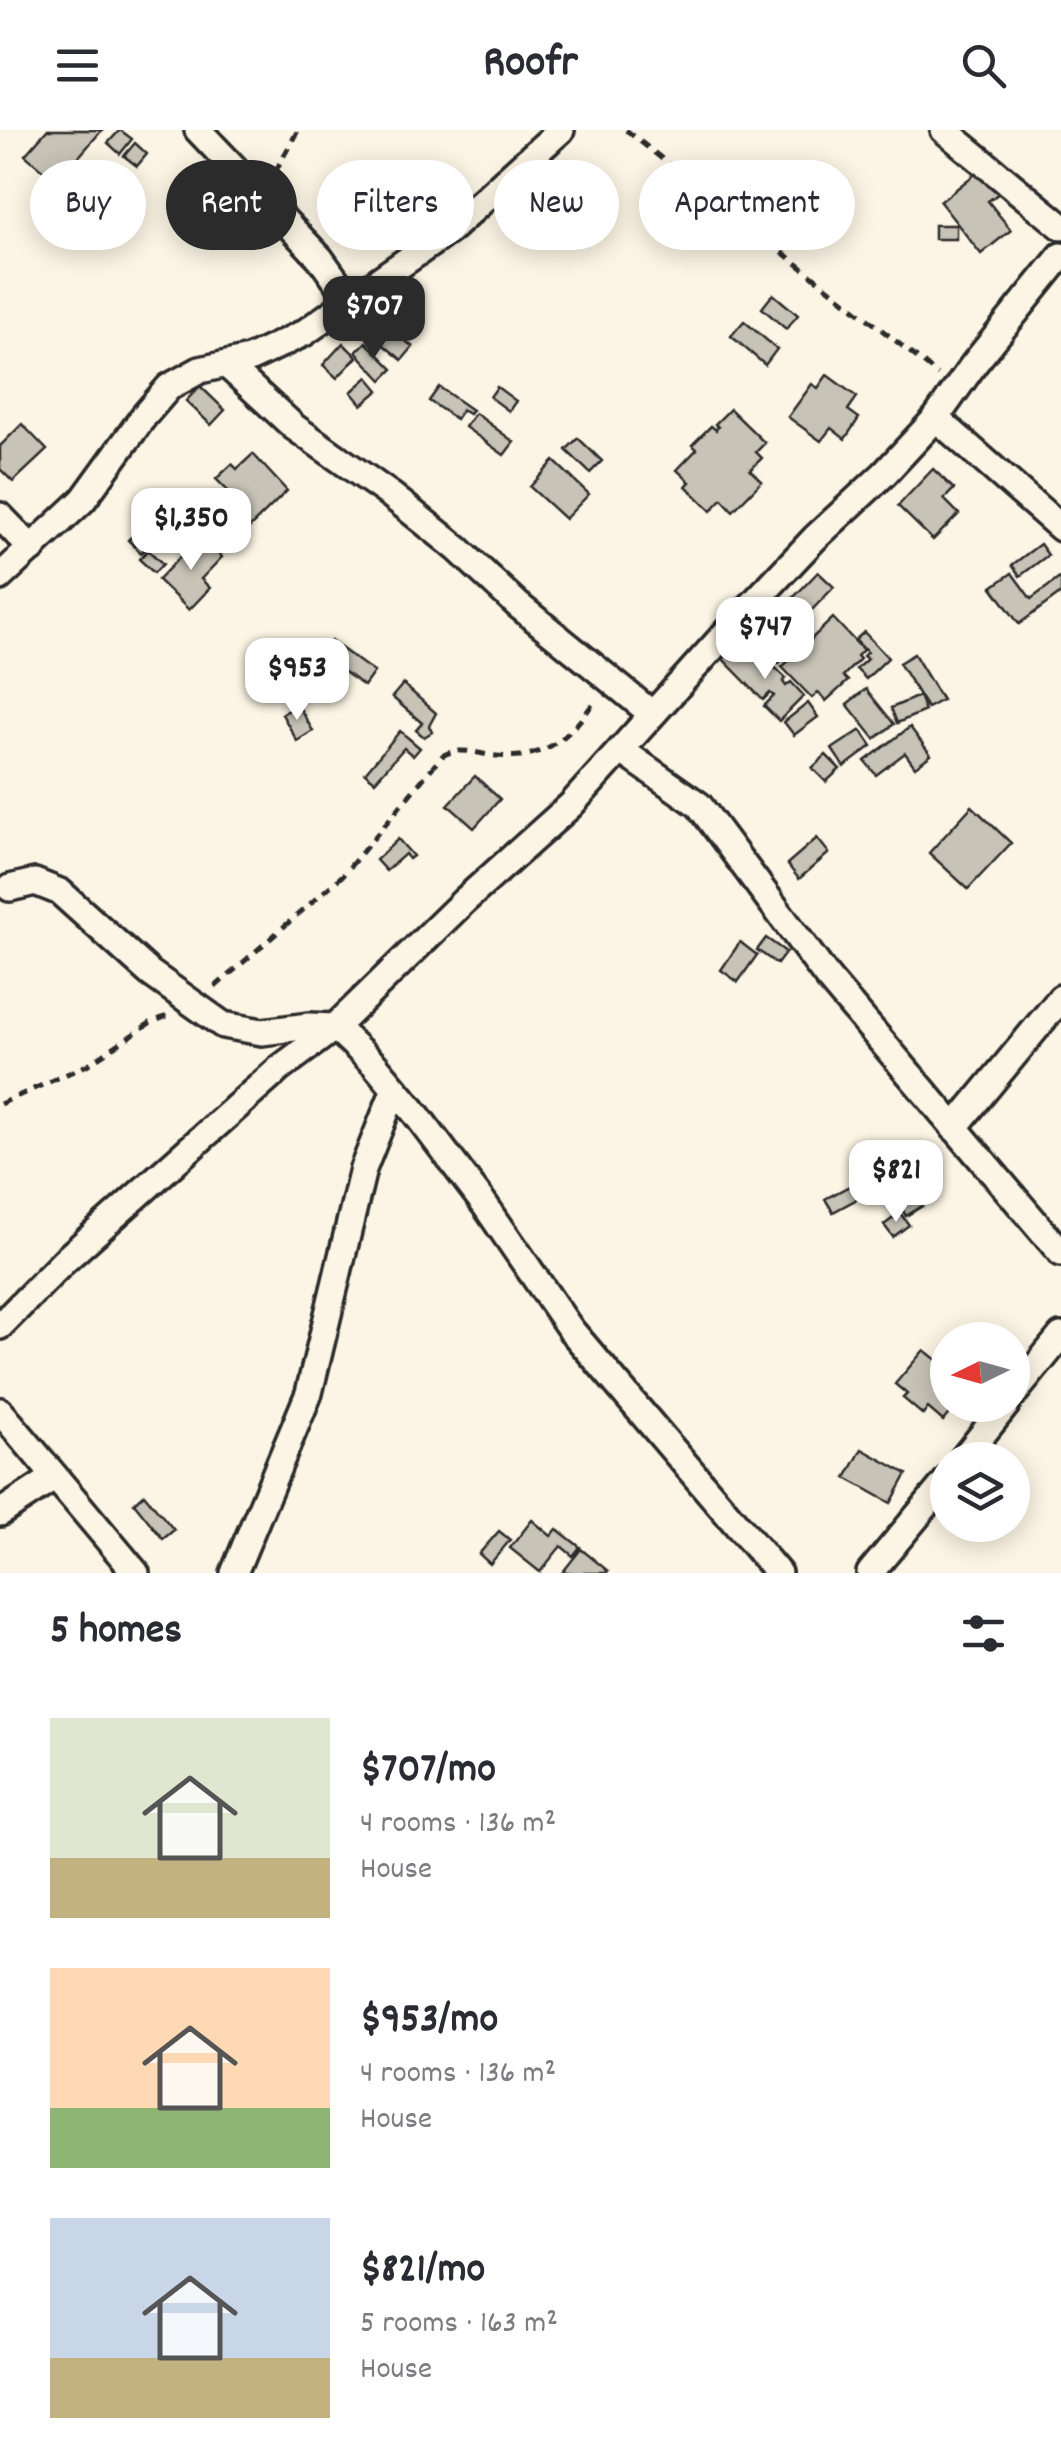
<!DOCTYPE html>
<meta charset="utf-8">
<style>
:root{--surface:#fff;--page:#f7f7f7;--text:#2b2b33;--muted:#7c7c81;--accent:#2b2b2b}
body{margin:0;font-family:Dekko,sans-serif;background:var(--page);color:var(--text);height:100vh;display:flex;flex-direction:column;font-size:38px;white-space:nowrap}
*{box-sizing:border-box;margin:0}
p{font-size:32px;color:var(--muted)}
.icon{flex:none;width:55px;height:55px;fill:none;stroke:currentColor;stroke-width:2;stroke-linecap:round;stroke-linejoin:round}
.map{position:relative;height:1443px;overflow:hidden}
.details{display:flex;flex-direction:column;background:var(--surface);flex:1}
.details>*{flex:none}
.banner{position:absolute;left:30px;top:30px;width:1002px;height:90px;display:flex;gap:20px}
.needle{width:65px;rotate:265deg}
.fabs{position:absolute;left:930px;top:1192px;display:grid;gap:20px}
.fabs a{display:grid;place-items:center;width:100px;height:100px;border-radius:50%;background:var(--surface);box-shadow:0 5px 25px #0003;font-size:50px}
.price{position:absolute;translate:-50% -85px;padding:0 22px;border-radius:20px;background:#fff;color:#222;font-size:32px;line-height:65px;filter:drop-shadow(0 2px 5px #0008)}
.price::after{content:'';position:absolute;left:50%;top:60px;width:30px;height:22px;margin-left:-15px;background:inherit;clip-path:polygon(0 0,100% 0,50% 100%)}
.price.active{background:var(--accent);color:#fff}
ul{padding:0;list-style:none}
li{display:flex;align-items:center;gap:30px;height:250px;padding:0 50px}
li span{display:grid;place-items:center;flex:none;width:280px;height:200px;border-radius:0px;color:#555}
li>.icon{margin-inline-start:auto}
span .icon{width:120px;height:120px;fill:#fffc;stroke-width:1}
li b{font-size:42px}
h2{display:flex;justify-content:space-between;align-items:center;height:120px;padding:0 50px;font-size:42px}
.tag{padding:0 35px;border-radius:45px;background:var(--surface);box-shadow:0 5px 25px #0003;font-size:35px;line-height:90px}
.tag.active{background:var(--accent);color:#fff}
header{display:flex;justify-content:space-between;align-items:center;height:130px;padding:0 50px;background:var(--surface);font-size:45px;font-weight:700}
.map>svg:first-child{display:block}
.building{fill:#c8c3b7;stroke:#2b2b2b;stroke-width:2.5}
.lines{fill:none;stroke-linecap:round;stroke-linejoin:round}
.street-casing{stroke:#2b2b2b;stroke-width:32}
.path{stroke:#2b2b2b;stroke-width:5;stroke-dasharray:10 8;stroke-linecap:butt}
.street{stroke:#fcf5e5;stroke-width:25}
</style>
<header><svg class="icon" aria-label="menu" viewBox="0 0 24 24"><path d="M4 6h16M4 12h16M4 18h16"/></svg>Roofr<svg class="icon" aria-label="search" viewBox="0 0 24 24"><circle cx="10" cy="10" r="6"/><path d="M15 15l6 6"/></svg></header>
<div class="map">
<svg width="1061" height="1443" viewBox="0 0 1061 1443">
<rect width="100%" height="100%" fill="#fcf5e5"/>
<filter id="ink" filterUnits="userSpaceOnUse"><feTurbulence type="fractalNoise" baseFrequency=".01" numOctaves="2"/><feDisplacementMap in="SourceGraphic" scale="20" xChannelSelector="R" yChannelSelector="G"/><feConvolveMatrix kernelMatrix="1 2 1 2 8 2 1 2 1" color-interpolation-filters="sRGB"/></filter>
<g filter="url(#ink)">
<g class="building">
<path d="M47,0h55l-26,30 53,46 -19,23 -85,-74z"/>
<path d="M120,0l12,9 -12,15 -12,-11z"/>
<path d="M135,13l12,11 -10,12 -13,-10z"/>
<path d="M980,40l18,24 -10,7 23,29 -30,24 -41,-52z"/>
<rect x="934" y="95" width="22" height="14"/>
<path d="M773,164l25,21 -12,14 -24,-21z"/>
<path d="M744,191l33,28 -12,16 -34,-29z"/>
<path d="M385,194l28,23 -11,13 -28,-23z"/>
<path d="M366,212l27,27 -11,11 -26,-28z"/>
<path d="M343,213l14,14 -20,21 -14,-13z"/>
<path d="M827,245l30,22 -9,13 11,8 -14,21 -14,-11 -10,13 -33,-24 24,-33 6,4z"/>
<path d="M368,247l11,13 -17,15 -11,-13z"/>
<path d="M200,256l25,24 -14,15 -25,-24z"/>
<path d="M439,257l33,23 -3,4 -7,-4 -6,9 -27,-18z"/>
<path d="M497,257l19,14 -7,10 -19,-14z"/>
<path d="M730,279l35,34 -9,9 6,6 -12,12 12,11 -29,30 -11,-12 -11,12 -25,-25 4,-4 -13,-12 20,-21 -5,-4 19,-19 5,4 2,-3 -3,-3z"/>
<path d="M475,283l39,29 -10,13 -39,-28z"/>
<path d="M22,294l25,26 -34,32 -13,-13v-23z"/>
<path d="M578,308l24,23 -12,12 -24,-23z"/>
<path d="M253,324l34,37 -39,38 -18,-19 8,-9 -22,-22 16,-15 5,5z"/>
<path d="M554,331l35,33 -24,25 -35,-32z"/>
<path d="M933,339l21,20 -10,10 15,15 -26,26 -35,-34z"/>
<path d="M165,373l12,14 -36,36 -13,-13z"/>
<path d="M181,384l19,17 -9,11 -18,-17z"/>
<path d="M200,406l22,21 -21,22 9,9 -21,22 -31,-30z"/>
<path d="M1040,414l8,11 -28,21 -8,-11z"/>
<path d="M148,420l15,14 -9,9 -15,-14z"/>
<path d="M818,442l16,15 -26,27 -15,-16z"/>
<path d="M1012,443l19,26 30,-22v16l-42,31 -27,-37z"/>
<path d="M833,488l30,32 -6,6 3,3 -17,17 5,5 -22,20 -8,-9 -6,6 -30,-31z"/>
<path d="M771,495l6,6 11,-5 9,9 -4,4 4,4 -18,20 -24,-22z"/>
<path d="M864,502l24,26 -22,21 -10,-10 11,-10 -4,-3 4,-4 -12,-12z"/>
<path d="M331,511l43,31 -10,14 -43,-31z"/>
<path d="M753,517l33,31 -3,4 3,4 5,-4 13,14 -25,25 -15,-15 10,-10 -4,-3 -7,7 -40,-41 9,-9 8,9z"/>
<path d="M914,524l28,46 -15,8 -28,-45z"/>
<path d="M403,554l33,29 -7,13 3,6 -8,5 -8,-7 6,-7 -30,-26z"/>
<path d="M866,559l28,35 -19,15 -28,-35z"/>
<path d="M919,566l6,15 -28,12 -6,-15z"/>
<path d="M808,573l10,14 -24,18 -10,-13z"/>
<path d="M298,575l15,26 -16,10 -15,-27z"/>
<path d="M910,597l21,28 -16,12 -10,-14 -29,22 -11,-14z"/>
<path d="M861,600l11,16 -28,21 -12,-18z"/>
<path d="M400,601l20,17 -7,8 -9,-8 -29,33 -10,-8z"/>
<path d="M826,625l14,14 -14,13 -14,-14z"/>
<path d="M475,646l25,23 -26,29 -26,-23z"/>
<path d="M972,676l39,37 -43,46 -39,-36z"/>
<path d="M817,708l12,15 -30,26 -12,-15z"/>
<path d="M398,709l15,17 -4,3 -4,-5 -19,17 -10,-11z"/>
<path d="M766,808l20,14 -9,12 -20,-14z"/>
<path d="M740,812l17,13 -19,27 -17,-12z"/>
<path d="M905,1036l22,37 -21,13 -22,-37z"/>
<path d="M874,1043l7,13 -48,26 -8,-13z"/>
<path d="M900,1083l9,12 -16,12 -9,-12z"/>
<path d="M924,1220l22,17 2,-2v40h8l-13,16 -15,-13 -5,7 -20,-17 4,-4 -12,-10z"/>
<path d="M862,1319l45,25 -16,29 -45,-25z"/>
<path d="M144,1364l30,36 -11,9 -29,-36z"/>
<path d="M532,1390l19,16 6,-7 23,18 -7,9 -12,-10 -21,26 -30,-24z"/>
<path d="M499,1401l11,9 -20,24 -11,-10z"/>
<path d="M581,1419l27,22 -2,2h-44z"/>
</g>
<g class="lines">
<g class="street-casing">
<g id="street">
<path d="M198,0l122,128 30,42"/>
<path d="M944,0l117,96"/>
<path d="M227,235l67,62 98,69 66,53 60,56 133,108"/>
<path d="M936,288l125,110"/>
<path d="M0,386l32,33"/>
<path d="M0,447l83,-77 61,-84 25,-29 31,-17 49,-11 55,-26 146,-103 111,-100"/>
<path d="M622,621l77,54 128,172 234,276"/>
<path d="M10,758l25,-6 25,10 90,81 73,52 39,7 47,-6 26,1 40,38 41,49 69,91 86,125 207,243"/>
<path d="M954,998l107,-130"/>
<path d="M0,1196l64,-65 215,-192 56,-42 129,-126 107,-96 161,-179 83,-88 69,-64 52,-56 38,-54 87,-108"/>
<path d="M1012,1266l49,-60"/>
<path d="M0,1281l136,162"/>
<path d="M962,1330l44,-55"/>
<path d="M0,1383l55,-36"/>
<path d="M234,1443l75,-180 54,-224 32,-80"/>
<path d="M870,1443l78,-94"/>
</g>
</g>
<g class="path">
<path d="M626,0c103,83 209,161 312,245"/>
<path d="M275,42l23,-42"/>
<path d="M215,857l128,-112 99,-119c16,-9 30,-4 47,-1 53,8 79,-15 107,-56"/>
<path d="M0,974l87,-39 63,-42 17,-7"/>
</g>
<use href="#street" class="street"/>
</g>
</g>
</svg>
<div class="fabs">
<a><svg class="needle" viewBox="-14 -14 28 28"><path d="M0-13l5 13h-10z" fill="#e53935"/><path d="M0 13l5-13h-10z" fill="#7c7c81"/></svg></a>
<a><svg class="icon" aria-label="layers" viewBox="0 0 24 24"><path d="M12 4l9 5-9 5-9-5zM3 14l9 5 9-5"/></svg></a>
</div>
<b class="price active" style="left:374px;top:231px">$707</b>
<b class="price" style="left:191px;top:443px">$1,350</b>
<b class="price" style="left:765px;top:552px">$747</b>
<b class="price" style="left:297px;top:593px">$953</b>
<b class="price" style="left:896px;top:1095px">$821</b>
<div class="banner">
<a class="tag">Buy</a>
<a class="tag active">Rent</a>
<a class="tag">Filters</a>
<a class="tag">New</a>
<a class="tag">Apartment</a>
</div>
</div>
<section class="details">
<h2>5 homes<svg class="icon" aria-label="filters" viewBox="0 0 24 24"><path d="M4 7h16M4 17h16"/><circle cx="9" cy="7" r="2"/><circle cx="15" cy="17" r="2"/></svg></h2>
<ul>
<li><span style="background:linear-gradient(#dfe7d0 70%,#c2b280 0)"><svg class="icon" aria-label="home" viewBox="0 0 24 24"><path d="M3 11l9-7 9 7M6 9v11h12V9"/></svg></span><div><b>$707/mo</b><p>4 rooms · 136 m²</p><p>House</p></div></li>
<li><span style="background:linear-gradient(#ffd9b3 70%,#8fb573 0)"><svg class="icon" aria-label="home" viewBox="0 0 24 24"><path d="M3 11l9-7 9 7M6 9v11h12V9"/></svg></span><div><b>$953/mo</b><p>4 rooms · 136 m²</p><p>House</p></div></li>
<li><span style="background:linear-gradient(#c9d6e8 70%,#c2b280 0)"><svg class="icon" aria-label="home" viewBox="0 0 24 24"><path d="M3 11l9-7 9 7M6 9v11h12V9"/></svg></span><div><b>$821/mo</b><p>5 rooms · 163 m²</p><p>House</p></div></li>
</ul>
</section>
